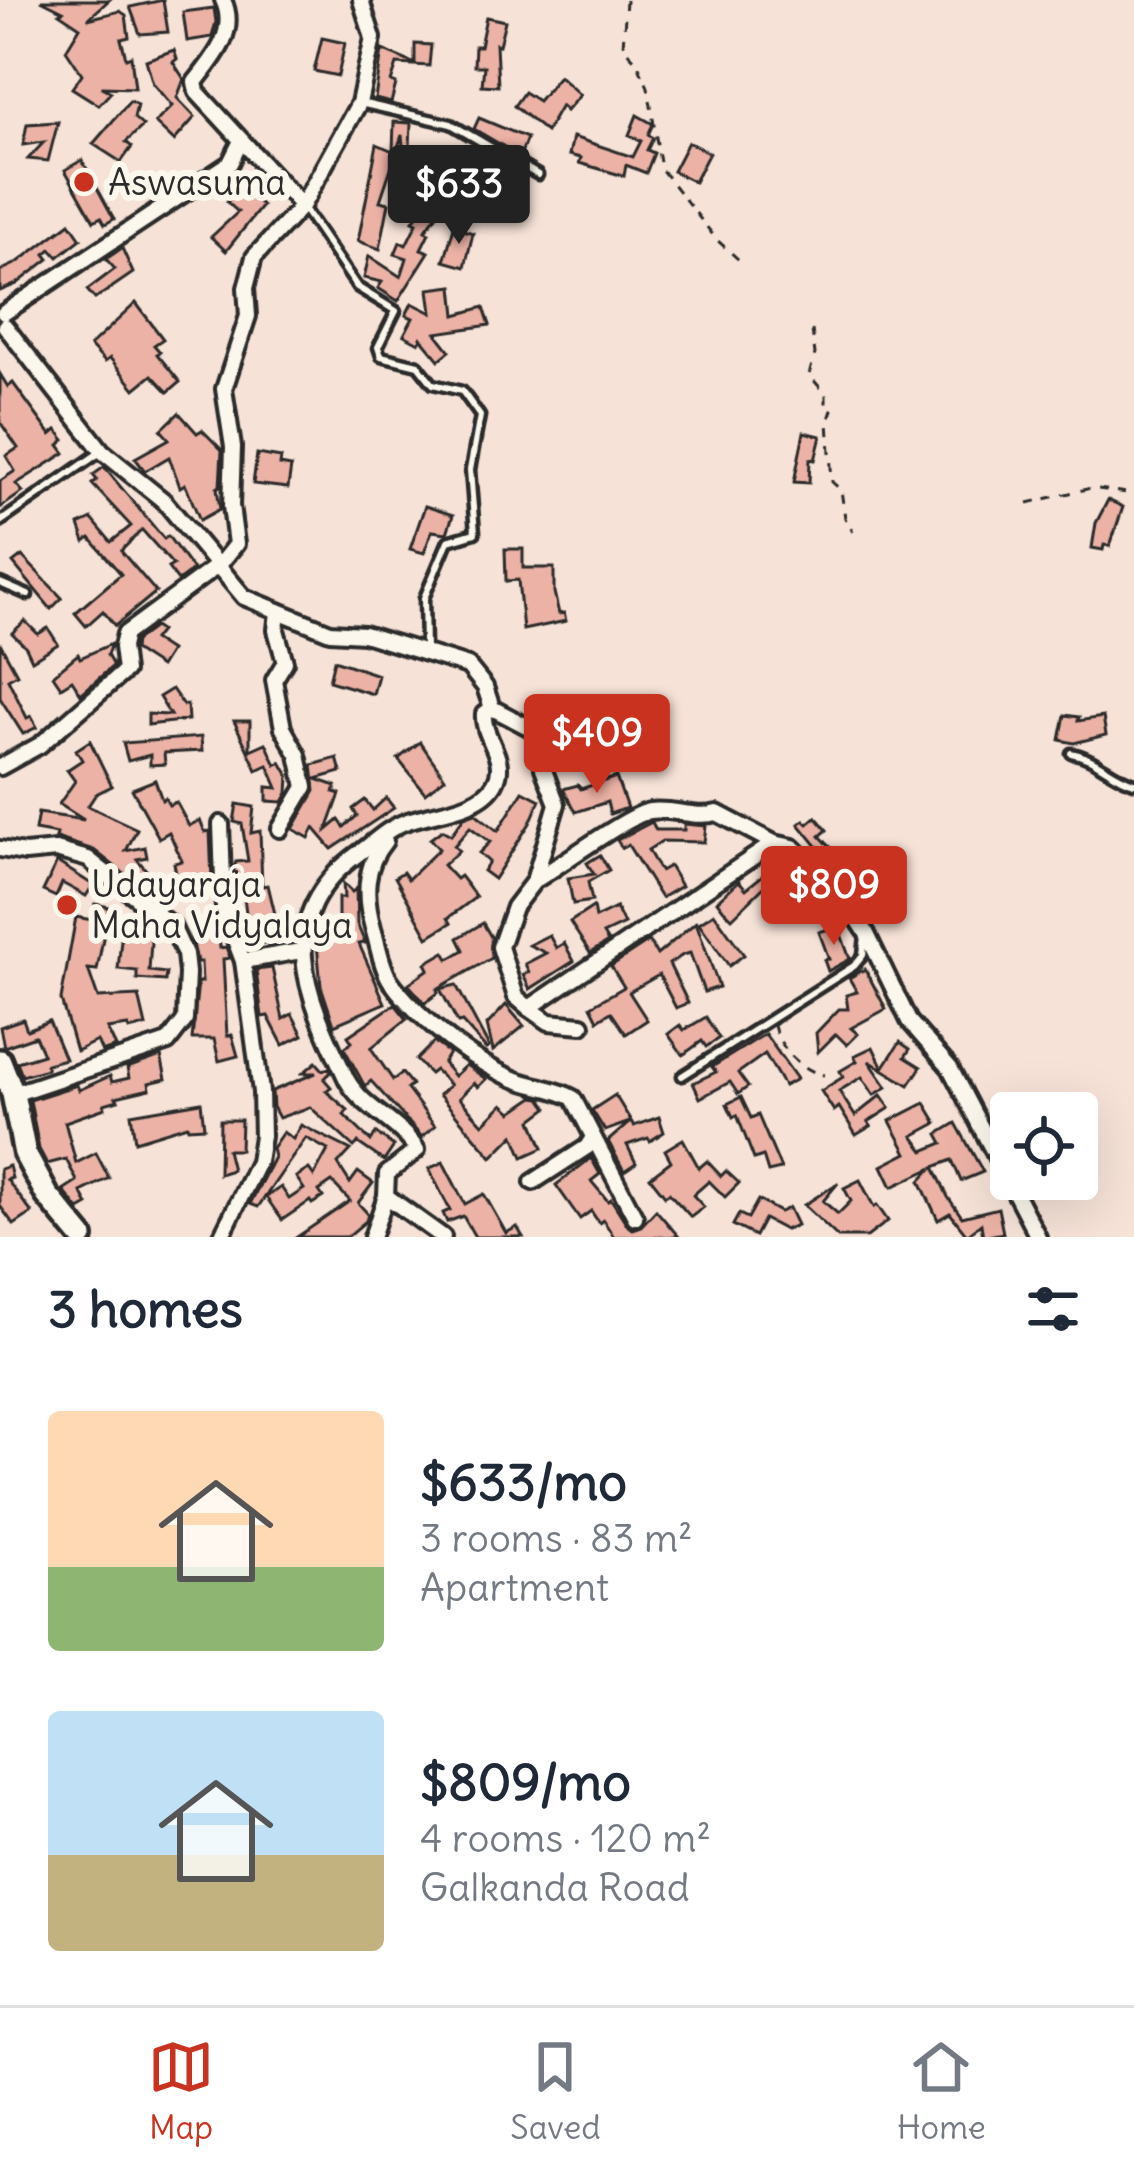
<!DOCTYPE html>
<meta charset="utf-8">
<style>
:root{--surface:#fff;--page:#f6f6f7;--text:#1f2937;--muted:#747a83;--line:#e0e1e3;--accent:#c8321e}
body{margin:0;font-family:Delius,sans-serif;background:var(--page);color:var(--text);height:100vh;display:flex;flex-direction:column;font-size:45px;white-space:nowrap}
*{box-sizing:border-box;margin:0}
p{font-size:39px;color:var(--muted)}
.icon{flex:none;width:66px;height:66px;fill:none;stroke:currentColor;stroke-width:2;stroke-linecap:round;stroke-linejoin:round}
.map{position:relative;height:1237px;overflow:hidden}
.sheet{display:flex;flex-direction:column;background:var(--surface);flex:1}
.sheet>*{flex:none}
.fabs{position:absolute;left:990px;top:1092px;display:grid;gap:24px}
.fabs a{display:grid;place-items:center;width:108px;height:108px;border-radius:12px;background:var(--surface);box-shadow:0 12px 48px #0002;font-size:60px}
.price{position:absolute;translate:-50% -102px;padding:0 27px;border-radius:12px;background:var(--accent);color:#fff;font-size:39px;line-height:78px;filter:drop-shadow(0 3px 6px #0008)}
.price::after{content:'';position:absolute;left:50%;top:72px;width:36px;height:27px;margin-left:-18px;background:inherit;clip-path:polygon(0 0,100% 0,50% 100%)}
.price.current{background:#222;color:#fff}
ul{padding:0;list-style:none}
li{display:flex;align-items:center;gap:36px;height:300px;padding:0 48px}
li span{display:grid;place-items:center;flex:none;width:336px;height:240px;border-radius:12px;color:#555}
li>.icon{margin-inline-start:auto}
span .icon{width:144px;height:144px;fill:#fffc;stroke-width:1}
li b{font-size:51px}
h2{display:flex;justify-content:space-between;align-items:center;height:144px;padding:0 48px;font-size:51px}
.dock{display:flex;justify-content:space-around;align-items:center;height:168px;border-top:3px solid var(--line);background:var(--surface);font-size:33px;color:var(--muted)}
.dock a{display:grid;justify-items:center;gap:6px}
.dock .current{color:var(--accent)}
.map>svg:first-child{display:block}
.building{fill:#ecb2a6;stroke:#2b2b2b;stroke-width:3}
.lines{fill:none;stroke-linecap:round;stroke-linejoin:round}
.lane-casing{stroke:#2b2b2b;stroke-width:15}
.street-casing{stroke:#2b2b2b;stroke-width:22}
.primary-casing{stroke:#2b2b2b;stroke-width:30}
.path{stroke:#2b2b2b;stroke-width:3;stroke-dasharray:9 9;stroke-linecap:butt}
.lane{stroke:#fbf7ec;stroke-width:6}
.street{stroke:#fbf7ec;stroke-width:14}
.primary{stroke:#fbf7ec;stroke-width:21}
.poi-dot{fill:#c8321e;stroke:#fbf7ec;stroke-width:4.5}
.labels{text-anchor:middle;stroke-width:12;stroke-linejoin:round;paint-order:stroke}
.poi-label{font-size:36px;fill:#2b2b2b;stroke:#fbf7ec;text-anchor:start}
</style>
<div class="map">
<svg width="1134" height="1237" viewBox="0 0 1134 1237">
<rect width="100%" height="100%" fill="#f6e2d7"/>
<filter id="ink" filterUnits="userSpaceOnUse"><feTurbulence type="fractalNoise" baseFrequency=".00833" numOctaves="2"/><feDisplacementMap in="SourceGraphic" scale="24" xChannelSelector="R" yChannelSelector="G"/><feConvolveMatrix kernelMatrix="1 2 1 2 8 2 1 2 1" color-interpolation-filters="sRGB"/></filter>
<g filter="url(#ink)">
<g class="building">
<path d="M41,0h68l-21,19 32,-8 6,4 3,22 -8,2 5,19 5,-2 4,32 -34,-1 10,5 -12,13 -27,-17 10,-14 -16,-24 14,-23 -21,-14 4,-2z"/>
<path d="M163,0l5,32 -28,2 -10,-27z"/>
<path d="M214,8l2,14 -4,15 -25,4 -4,-29z"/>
<path d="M486,17l19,4 -6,24 -3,-1 2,42 -16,-1 2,-19h-10l1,-20h5z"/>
<path d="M322,38l23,5 -7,33 -24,-5z"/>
<path d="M415,44l16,1 -2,21 -32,-2 -6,18 5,2 -5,19 -16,-4 7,-49 33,14z"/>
<path d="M174,50l3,9 -4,3 11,17 -7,19 18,19 -21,24 -19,-18 17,-17 -19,-22 -7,-24z"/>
<path d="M559,76l21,19 -14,16 -5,-5 -15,26 -32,-26 10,-14 14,9z"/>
<path d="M130,101l7,4 -3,13 9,8 -17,16 6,5 -11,15 -28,-18z"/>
<path d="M637,115l16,9 -5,11 5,3 -6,12 7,3 -8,20 -20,-8 -2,11 -45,-13 2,-5 -12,-3 4,-18 60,20 8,-16 -12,-6z"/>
<path d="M479,118l48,20 -7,18 -46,-27z"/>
<path d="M58,122l-10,39 -20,-2 16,-17 -21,3 4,-21z"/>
<path d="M394,122l17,1 -1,25h5l2,18 -12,2 -3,-33 -22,66 9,2 -9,46 -22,-8 19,-97 16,7z"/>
<path d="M688,142l21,11 -15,29 -21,-11z"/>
<path d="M494,158l15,8 -5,12 19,7 -8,21 -14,-5 3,-8 -23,-9 -13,20 -10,-5 14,-31 16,7z"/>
<path d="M82,160l32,59 -9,5 -4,-7 -7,4 -29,-51z"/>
<path d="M249,176l10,12 -6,8 9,10 -36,45 -15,-14 27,-25 -11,-10z"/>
<path d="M423,207l13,9 -11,15 4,2 -8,16 8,3 -31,49 -20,-13 4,-6 -18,-4 5,-22 32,21 6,-19 -12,-4 5,-12 6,3 11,-22 -4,-2z"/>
<path d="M70,223l11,16 -23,18 -7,-8 -6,5 4,5 -32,25 -17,7v-20l17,-8z"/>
<path d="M454,227l19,6 -8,34 -21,-6z"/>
<path d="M122,248l11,25 -38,26 -8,-9 28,-21 -9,-10z"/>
<path d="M453,286l3,29 28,-8 6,18 -54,8 14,18 -11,9 -18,-22 -2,5 -15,-8 9,-17 -7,-3 6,-12 20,10 -3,-24z"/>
<path d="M136,303l27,36 -9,6 6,7 -3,2 23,28 -12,10 -16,-17 -17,14 -25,-31 -5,4 -15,-16z"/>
<path d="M0,374l8,13 5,-4 38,52 6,-5 8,10 -6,5 6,8 -49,31 7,8 -23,16v-27l15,-10 -9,-15 12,-8 -18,-26z"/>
<path d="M179,413l18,20 5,-3 20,20 -2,36 -3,2 3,21 -20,11 -15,-36 -5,3 -11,-30 -24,14 -10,-13 34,-19 -8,-9z"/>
<path d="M804,432l17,4 -6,24 -5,-1 -1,24 -15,-1z"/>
<path d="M257,454l24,4 -1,7 11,2 -3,21 -35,-4z"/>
<path d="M104,467l60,72 4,-3 25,34 -15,11 -10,-13 5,-3 -31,-35 -21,21 35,41 -41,34 -12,-15 -17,15 -11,-13 46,-39 -31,-36 -5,4 -6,-17 13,-6 19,23 20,-16 -39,-42 5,-4 -4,-5z"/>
<path d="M1108,500l15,7 -13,39 -6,-1 -1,5 -11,-2 4,-25z"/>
<path d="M425,506l28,9 -6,18 -15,-2 -8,22 -14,-4z"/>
<path d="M505,549h18v19h31v24l5,22 5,-1 2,8 -43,9 -5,-50 -12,1z"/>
<path d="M22,556l40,42 -11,11 -38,-46z"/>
<path d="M25,621l13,13 10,-6 10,16 -26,16 -6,-13 -14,-14z"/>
<path d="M154,627l6,4 -7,9 17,11 -10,16 -26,-17 1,-9z"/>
<path d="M0,643l17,31 -9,5 19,39 4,-2 6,11 -14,7 -23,-36z"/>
<path d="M111,644l-4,11 6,11 -32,28 -9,-14 -11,7 -8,-12 25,-21 2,4z"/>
<path d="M334,660l44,15 -5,19 -44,-13z"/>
<path d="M172,689l11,16h4l1,15 -40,5v-11l22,1 -11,-18z"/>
<path d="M1065,715l14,2 -1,4 25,-4 3,18 -32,8 -14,-3z"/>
<path d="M234,721h16v29l16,-7 10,22 5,-3 8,14 -1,17 -5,9 -16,-1v-14l11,1 -10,-23 -11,5z"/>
<path d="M201,737l1,14 -38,2 1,11 -15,1v-10l-22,6 -5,-18z"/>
<path d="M90,741l22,45 -16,8 -8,12 49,23 -11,22 19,-4 2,10 -10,2 15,18 24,-3 -2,-11 8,-2 -13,-29 -10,6 -27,-49 23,-9 7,20 3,-2 4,7 7,-3 13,24 11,-6 5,12 5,-1 2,51 -62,12 -6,-5v-13l-8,7 -42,-33 -38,-12 1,-4 -22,-4 3,-17 46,7 -25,-16 16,-23 -8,-11 15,-10 -6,-10z"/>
<path d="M420,742l25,36 -20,15 -27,-34z"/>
<path d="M337,758l4,14 -25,7 20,7 -2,6 6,2 -13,36 12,-10 5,7 13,-11 -4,-7 12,-9 8,10 13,-12 8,10 -62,41 -18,-21 -5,10 -16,-9 22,-38 -3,-26z"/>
<path d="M616,777l11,31 -17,6 -3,-12 -31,10 -13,-23 15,-4 3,4z"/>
<path d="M523,791l17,9 -10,23 -36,56 -11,-8 6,-9 -10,-9 11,-11 -20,-15 -16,19 5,5 -16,14 13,14 4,-3 16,21 -28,21 3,5 -23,14 -33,-60 8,-5 5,7 31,-30 -9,-10 12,-9 9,5 13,-18 11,-4 23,18z"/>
<path d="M237,804l17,3 -3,26 9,-2 2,55 6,-1 14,58h-34l-6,-16h6l-6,-44 -7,1 -1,-17 2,-5 12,-1 -6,-37 -8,-2z"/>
<path d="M816,817l11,13 -7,6 26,27 -3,4 20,25 12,25 -4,2 -17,-26 -37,-37 5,-4 -23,-28 5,-4 4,4z"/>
<path d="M652,822l4,8h28v-6l22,2 -2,16 -42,-1 -14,9 12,21 9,-5 12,20 -20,12 -33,-53 -6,3 -5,-8z"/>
<path d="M600,855l9,15 -21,12 4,19 -19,3 -5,-26 26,-4 -7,-11z"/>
<path d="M784,858l15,21 -26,18 -8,-11 -33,32 -9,-9 -6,-8 22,-20 7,8z"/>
<path d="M57,862l36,23 -7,11 -24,-13 -6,14 -13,-6z"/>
<path d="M343,883l9,9 4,-3 1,35 8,19 -6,1 26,59 -51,22 -13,-39 -5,-52 22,-2v-34h6z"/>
<path d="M95,904l14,3 -12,63 -9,-1 10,29 41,-2 7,30 -17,4 -1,-4 -21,3 9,18 -14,5 -5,-11 -21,10 -15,-51 15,-83 16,3z"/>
<path d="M593,907l2,11 21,-10 8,16 -21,10 5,8 -18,11 -20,-31z"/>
<path d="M714,913l30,42 -15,11 -30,-43z"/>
<path d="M123,920l29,7 -3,44 17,2 -1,8 -28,-2v-8l-19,-2z"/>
<path d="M696,922l23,65 -15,5 -14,-39 -7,2 -14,9 19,39 -12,5 -17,-33 -30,17 18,28 -21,14 -15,-22 -13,8 -7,-14 33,-19 -13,-21 38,-25 8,14z"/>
<path d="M483,923l8,14 1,21 -55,31 1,4 -13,10 -17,-19 21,-15 -3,-6 19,-11 4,7 15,-9 -6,-12z"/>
<path d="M838,926l12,33 -22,12 -4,-11 5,-1 -10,-27z"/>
<path d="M218,927l2,21 6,-1 4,11 -7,1 4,77 5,-1 6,21 -19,5 -5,-22h-22l6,-57h4l-1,-20h-4l-7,-33z"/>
<path d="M549,935l7,13 8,-5 10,18 -44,28 -7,-14 6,-3 -4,-8 21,-11 -17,-8z"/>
<path d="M272,968l11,51 9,-5 11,21 -20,10 -15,-29 -6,1 -6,-47z"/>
<path d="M865,969l21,40 -35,19 7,6 -11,11 -11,-11 -18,18 -2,-19 23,-24h9l-2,-14 11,-3 -8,-14z"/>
<path d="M456,985l33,62 -3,2 -24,-27 -4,1 -18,-34z"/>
<path d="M395,1004l12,15 -36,29 22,32 9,-7 10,12 -5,4 28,37 -13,11 -51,-56 -6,5 -2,-3 -19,-35 8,-6 -4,-6z"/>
<path d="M506,1005l18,21 -31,25 -6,-26z"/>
<path d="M706,1017l13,21 -13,9 -4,-6 -19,14 -15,-21 12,-9 4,5z"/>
<path d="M23,1019l4,11 22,-9 16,38 -19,5 1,5 -25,7 -5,-14 26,-8 -8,-18 -31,11 -4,-20z"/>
<path d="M765,1034l32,45 -13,7 -19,-32 -27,19 10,14 -10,7 -8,-12 -30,16 -7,-15 23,-11 -4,-5z"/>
<path d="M434,1042l15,11 -6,10 11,13 12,-11 20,14 -8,8 -4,-4 -15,15 24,26 20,-20 9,8 22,-15 7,1 7,10 -16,12 11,28 -20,9 -9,-22 -22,22 -53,-62 11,-10 -15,-15 -5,4 -14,-14z"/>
<path d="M900,1042l10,7 -5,8 16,10 -12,18 -40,-24 18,26 -13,8 -12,-18 -23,14 16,25 26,-21 9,13 -22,14 3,4 -15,9 -17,-28 -5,4 -13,-20 22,-14 -3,-6 17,-10 -3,-5 19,-9 10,21z"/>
<path d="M161,1056l5,23 -17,4 1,6 -34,8 2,3 -14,4 1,4 -40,14 11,41 20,-10 13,25 -28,14 7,13 -9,5 -16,-20 14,-9 -11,-22 -19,5 -8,-15 -9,-49 47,-15 2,5 31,-14 2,6 17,-4 -2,-10z"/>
<path d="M316,1062l7,8 6,-2 2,4 -7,7 7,8 -5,4 22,19 -4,5 27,26 5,-8 18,13 -10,15 -26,-18 -4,4 -44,-40 -31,11 -6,-11 -1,-16 44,-18h-13z"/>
<path d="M615,1095l19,31 25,-9 5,15 -14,9 -2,-3 -21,7 9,18 -12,8 -16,-30 22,-19 -25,9 -13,-21z"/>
<path d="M741,1097l10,21 7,-3 23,54 -13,3 -5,-16 -9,3 -17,-44 -4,2 -6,-13z"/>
<path d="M201,1102l3,25 -16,1 -1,-3 -52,16 -4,-27z"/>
<path d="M925,1103l12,20 -24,13 11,15 19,-8 -5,-9 18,-11 27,49 -22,9 -9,-21 -18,7 14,30 14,20 36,-9 5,25 -20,4 -2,-13 -14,11 -17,-22 -12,7 -18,-39 12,-13 -40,19 -10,-21 25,-13 -17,-32z"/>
<path d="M220,1120h21l-1,30h-13l5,20 -13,4z"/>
<path d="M301,1125l50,25 -13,14 12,19 8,-11 15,11 -15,20 10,11 -2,7 -19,16h-50l53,-36 -18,-19 -13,9 4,6 -11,7 -2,-3 -28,19 -16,-23 15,-10 8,12 15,-10 -8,-12 13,-8 5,7 14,-26 -22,-12 -48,69 -8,-3 24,-47 -2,-9 11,-16 10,7z"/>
<path d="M683,1139l16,29 8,-7 14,15 5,-5 13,12 -14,14 -16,-16 -16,14 11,12 -13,10 -22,-24 -4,3 -15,-19 21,-16 -6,-11z"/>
<path d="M591,1158l9,16 -9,7 17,20 3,-2 17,27 4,3 9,-3 15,-16 23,27h-65l-11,-17 -4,3 -8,-12 -11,8 -24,-34z"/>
<path d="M443,1162l22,42 19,-10 22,39 11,-6 6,10h-48l-12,-21 -16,6 -4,-9 7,-3 -21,-41z"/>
<path d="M9,1166l3,12 -5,2 25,33 -18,12 -14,-19v-37z"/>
<path d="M860,1180l14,27 3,-2 11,16 -21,16h-29l-34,-32 34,-22 -15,18 15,13 13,-13 -7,-13z"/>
<path d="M758,1200l22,12 9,-4 8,17 -12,5 -21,-11 -9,17 -22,-11 6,-11 9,4z"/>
</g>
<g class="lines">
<g class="lane-casing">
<g id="lane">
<path d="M360,103l91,21 87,51"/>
<path d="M304,209l53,78 39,24 -18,36 3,9 37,9 15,19 29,7 18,25 -10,54 5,63 -27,8 -24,57 1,52"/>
<path d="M0,522l99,-69"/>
<path d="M0,583l28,12"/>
<path d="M1071,753c24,4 40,23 63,30"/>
<path d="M682,1076l172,-110 9,-11 2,-20"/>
</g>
</g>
<g class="street-casing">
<g id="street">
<path d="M223,0c15,31 -9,58 -28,82l2,10 105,114"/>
<path d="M4,313l226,-150 10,-20"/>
<path d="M5,326l97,125 62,50 80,96 86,35 34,2 104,32 17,21 7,21"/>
<path d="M278,611l-2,19 9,32 -11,18 9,48 15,27 7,32 -25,42"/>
<path d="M0,767l40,-22 85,-74 -3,-24 3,-13 95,-70 16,-20 -5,-38 2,-59 -9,-58 24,-73 -2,-28 8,-31 48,-51 57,-103 14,-65 -12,-38"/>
<path d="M221,824l3,87 19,50 18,131 1,44 -4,26 -37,75"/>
<path d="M385,841c-21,25 -21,55 -12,87 5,16 8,38 17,52 25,36 82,81 122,98 20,9 42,9 61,20l62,119"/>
<path d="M0,849l25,4 31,-3 32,9 84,67 13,28 2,19 -2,47 -17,22 -155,52"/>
<path d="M534,881c24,-14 94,-66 116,-70 24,-3 45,8 67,2l57,30 19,4 53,54 20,31 43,89 41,47 88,169"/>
<path d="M243,961l58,-10"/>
<path d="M529,1008l20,14 33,3"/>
<path d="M533,1182l54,-35 5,-8"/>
<path d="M386,1196l57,41"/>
<path d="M372,1237l14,-41 1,-22 30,-24c-18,-29 -54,-41 -70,-70 -39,-83 -79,-161 12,-227 14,-10 29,-25 46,-31 26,-10 75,-12 90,-39 14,-25 -13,-45 -11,-69l8,-6 44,23 6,10 1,27 14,36 -23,77 -20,26 -14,40 16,50 13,11 245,-165"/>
</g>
</g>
<g class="primary-casing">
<path id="primary" d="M0,1061l13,33 12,60 22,41 35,42"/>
</g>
<g class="path">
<path d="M626,0l-3,47 14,15 11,25 13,82 56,71 22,20"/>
<path d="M812,330l3,24 -6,21 17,19v13l6,3 -4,12 4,60 9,8 4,28 8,14"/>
<path d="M1028,503l63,-15 43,6"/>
<path d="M774,1025c4,22 28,46 50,50"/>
</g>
<use href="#lane" class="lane"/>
<use href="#street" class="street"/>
<use href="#primary" class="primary"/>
</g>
</g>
<g class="poi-dot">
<circle cx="84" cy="182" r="12"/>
<circle cx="67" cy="905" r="12"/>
</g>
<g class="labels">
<g class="poi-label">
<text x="108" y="195">Aswasuma</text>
<text x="91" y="897">Udayaraja<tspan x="91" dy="41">Maha Vidyalaya</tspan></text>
</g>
</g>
</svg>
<div class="fabs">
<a><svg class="icon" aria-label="locate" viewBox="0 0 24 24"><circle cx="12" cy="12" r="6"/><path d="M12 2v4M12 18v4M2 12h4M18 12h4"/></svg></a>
</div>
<b class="price current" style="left:459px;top:247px">$633</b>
<b class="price" style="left:597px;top:796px">$409</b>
<b class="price" style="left:834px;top:948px">$809</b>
</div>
<section class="sheet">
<h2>3 homes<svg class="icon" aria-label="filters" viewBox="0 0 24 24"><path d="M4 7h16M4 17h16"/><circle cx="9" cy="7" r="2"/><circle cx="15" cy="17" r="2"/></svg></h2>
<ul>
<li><span style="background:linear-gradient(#ffd9b3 65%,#8fb573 0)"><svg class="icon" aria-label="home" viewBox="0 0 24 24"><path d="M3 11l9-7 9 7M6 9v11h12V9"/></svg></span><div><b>$633/mo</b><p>3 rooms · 83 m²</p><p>Apartment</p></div></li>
<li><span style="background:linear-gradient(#bfe0f5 60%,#c2b280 0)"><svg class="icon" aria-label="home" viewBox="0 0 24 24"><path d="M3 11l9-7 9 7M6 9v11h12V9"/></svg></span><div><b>$809/mo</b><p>4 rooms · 120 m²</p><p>Galkanda Road</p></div></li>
</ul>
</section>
<nav class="dock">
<a class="current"><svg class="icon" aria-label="map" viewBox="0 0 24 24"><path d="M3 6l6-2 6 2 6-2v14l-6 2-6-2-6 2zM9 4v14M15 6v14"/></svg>Map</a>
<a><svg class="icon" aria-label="saved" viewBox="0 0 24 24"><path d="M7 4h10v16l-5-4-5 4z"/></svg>Saved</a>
<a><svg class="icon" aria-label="home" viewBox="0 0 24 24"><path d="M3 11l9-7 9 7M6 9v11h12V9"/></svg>Home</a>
</nav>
